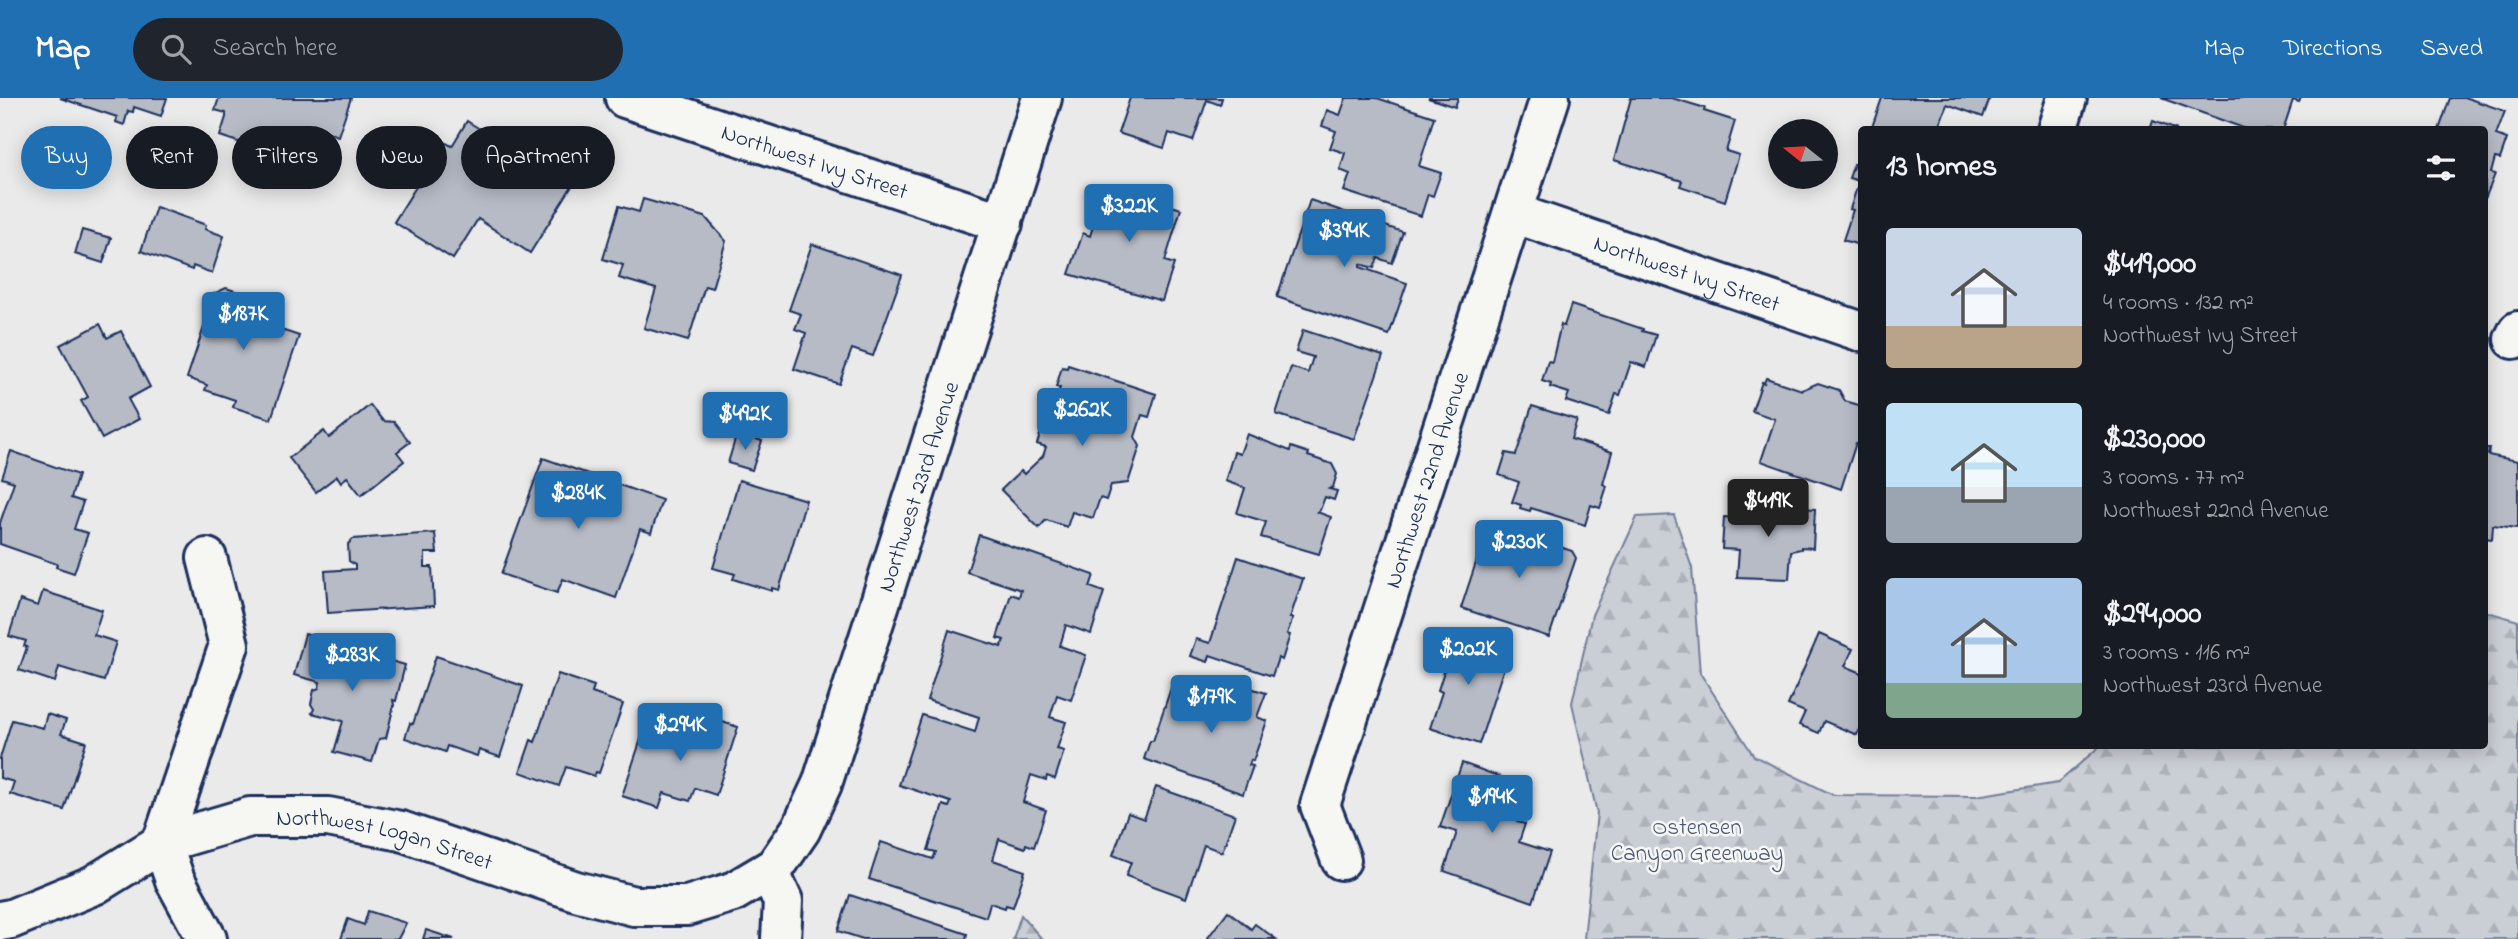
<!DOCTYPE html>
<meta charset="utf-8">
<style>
:root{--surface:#171b24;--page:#20242c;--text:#f1f3f6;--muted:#9ea1a6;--accent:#1f6fb2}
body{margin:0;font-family:"Indie Flower",sans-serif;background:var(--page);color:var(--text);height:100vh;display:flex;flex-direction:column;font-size:26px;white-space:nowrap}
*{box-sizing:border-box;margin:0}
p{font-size:23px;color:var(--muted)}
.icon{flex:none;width:38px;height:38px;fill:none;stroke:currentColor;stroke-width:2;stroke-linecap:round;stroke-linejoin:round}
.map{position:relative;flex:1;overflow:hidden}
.panel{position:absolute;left:1858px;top:28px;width:630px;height:623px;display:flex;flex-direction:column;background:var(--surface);border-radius:7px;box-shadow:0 4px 18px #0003}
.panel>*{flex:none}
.hud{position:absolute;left:21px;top:28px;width:665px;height:63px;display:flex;gap:14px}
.needle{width:46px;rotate:288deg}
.fabs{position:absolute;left:1768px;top:21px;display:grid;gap:14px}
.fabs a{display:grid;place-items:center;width:70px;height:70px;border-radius:50%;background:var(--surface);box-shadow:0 4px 18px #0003;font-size:35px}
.price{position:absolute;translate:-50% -60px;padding:0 16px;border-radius:7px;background:var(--accent);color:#fff;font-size:23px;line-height:46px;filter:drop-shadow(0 2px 4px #0008)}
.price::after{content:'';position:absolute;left:50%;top:42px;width:21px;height:16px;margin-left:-10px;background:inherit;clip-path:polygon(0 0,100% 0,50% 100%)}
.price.on{background:#222;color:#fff}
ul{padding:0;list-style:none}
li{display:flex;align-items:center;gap:21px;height:175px;padding:0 28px}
li span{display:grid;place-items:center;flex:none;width:196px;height:140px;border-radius:7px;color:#555}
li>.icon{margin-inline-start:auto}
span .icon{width:84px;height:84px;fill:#fffc;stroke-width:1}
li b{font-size:30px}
h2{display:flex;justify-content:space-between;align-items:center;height:84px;padding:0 28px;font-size:30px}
.chip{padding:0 24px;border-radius:32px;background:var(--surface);box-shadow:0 4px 18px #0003;font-size:24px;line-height:63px}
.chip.on{background:var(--accent);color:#fff}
header{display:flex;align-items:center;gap:42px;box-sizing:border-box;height:98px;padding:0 35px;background:var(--accent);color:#fff}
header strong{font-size:33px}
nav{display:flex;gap:38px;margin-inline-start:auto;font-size:24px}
.search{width:490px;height:63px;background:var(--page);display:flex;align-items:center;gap:18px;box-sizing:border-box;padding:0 24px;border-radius:38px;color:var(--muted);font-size:26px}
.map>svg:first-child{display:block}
.forest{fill:url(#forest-firs);stroke:#727e9a;stroke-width:2}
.building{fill:#b6bbc6;stroke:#1b2f5e;stroke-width:2}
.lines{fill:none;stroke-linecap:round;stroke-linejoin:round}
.minor-casing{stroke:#1b2f5e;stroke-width:44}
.minor{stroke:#f6f6f2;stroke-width:38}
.labels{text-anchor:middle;stroke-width:5;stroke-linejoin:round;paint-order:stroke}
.street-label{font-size:23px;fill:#1b2f5e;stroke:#f6f6f2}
.park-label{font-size:23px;fill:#47577c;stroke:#f6f6f2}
</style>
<header>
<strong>Map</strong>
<div class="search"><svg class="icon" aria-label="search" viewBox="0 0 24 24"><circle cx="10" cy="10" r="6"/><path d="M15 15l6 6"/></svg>Search here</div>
<nav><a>Map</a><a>Directions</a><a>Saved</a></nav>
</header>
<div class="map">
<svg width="2518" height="841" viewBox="0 0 2518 841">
<defs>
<pattern id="forest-firs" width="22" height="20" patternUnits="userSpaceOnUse" patternTransform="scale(1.75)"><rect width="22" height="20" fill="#caced5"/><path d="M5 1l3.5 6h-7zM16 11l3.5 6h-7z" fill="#adb1b9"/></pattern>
</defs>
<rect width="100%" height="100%" fill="#e9eae9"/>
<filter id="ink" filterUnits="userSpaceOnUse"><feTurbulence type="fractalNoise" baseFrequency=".0143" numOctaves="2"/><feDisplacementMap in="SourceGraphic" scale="14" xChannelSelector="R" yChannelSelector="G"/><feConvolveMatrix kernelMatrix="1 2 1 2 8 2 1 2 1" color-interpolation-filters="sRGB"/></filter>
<g filter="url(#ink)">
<g class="forest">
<path d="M1674,417l18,53 8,105 54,83 79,39 143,1 82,-13 42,-37h385v-135l33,10v318h-934l13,-126 -25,-110 20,-88 45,-98z"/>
<path d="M1021,817l21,24h-29z"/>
</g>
<g class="building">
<path d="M60,0h107l-6,18 -27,-9 -1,5 -5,-1 -4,14 -8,-3 1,-5z"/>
<path d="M219,0h132l-13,38 -32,-11 -11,36 -75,-25 6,-19v-4l-11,-3z"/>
<path d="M1130,0h92l-2,7 -13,-5 -14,41 -24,-8 -5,15 -46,-15z"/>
<path d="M1346,0h31l57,19 -15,49 22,7 -8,23 -5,-2 -7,22 -77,-25 6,-17 -10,-4 5,-17 -15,-5 6,-17 -14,-5 5,-16 13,5z"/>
<path d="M1428,0h30l-3,9z"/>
<path d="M1631,0h41l33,10 -1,3 31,10 -9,30 13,4 -14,46 -45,-15 2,-5 -68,-21z"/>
<path d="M1882,0h108l-7,19 -36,-13 -7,20 6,2 -2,4h-73z"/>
<path d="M2161,0h140l-2,4 -6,-2 -10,30h-34z"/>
<path d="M2450,0h17l38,13 -9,24 11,4 -7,20 -5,-1 -4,15 4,1 -10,25v-69h-46z"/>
<path d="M467,23l35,22 6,-9 43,27 -1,12 22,13 -42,67 -52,-34 -25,40 -59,-37 50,-80 8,4z"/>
<path d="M2153,23l24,9h-27z"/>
<path d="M1854,66l8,3v79l-19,-6 10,-30 -3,-1 9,-28 -10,-3z"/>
<path d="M1106,87l75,24 -16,52 9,3 -12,37 -93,-27 14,-41 7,3z"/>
<path d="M643,101l62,18 21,24 -14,47 -7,-2 -17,55 -44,-13 12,-39 -37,-11 4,-13 -20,-6 16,-53 20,6z"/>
<path d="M1310,102l93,32 -11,31 -14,-5 -4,10 -14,-4v3l47,16 -18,52 -112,-38z"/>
<path d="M156,109l50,18 -1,4 19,7 -12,37 -19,-7 -1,4 -51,-19z"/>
<path d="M82,132l29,8 -8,25 -28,-9z"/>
<path d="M812,146l90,31 -29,81 -21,-7 -13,35 -45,-15 12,-36 -11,-4 6,-15 -12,-4z"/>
<path d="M226,190l54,18 -8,21 27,9 -28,83 -38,-12 2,-7 -30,-10 2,-5 -20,-7 24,-72 -7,-2 3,-7z"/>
<path d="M1571,207l72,24 -1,2 14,4 -10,32 -15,-5 -11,33 -4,-1 -7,21 -43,-14 3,-8 -19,-6 1,-3 -9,-3 6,-20 4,1 9,-38 3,2z"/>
<path d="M100,226l7,14 14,-7 29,56 -22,12 11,20 -37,20 -21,-38 7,-4 -28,-52z"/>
<path d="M1303,232l80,26 -29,83 -78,-25 15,-47 17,6 5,-16 -17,-5z"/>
<path d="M1068,267l88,29 -7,23 -7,-2 -7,22 5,9 -12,37 -17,2 -5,15 -6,-2 -7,20 -21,-6 -5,15 -21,-7 -7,8 -38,-38 20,-19 3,3 19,-18 3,-9 -9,-3 6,-19 9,3 3,-6 -3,-1 1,-4 -3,-1 10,-28 -4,-1 6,-20 5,1z"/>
<path d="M1766,280l36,12 16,-7 21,7 6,11 17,5v39l-6,-2 -15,46 -80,-28 14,-42 -23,-8 10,-29 2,1z"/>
<path d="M370,307l13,16 11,1 16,20 -13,10 7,9 -43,34 -14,-18 -6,5 -4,-6 -21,16 -27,-34 35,-27 5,7z"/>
<path d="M1532,308l45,14 -6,19 41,13 -9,32 4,2 -7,22 -9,-3 -6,20 -54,-17 -1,3 -10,-3 1,-3 -9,-3 7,-20 -20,-7 7,-22 10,2z"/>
<path d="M737,335l25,8 -10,29 -24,-7z"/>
<path d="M1247,336l43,17 1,-4 18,6 -1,3 24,8 5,10 -4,13 -4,2 8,2 -3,9 -9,-3 -5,13 -3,2 14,5 -12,37 -58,-17 5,-15 -29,-9 8,-25 -20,-7 9,-29 6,2z"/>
<path d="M2485,350h4l-1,7 30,6v67l-25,-3 -1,14 -7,-1z"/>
<path d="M11,353l67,24 -7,23 12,4 -9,27 14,4 -14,40 -18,-6 1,-3 -57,-20v-21l14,-41 -12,-4z"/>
<path d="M543,360l119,42 -11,33 -11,-4 -24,69 -53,-19 -6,14 -56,-19z"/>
<path d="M739,382l67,20 -27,90 -7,-2v3l-39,-12 2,-5 -22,-6z"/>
<path d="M1741,406l74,5 -2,39 -12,-1v2l-10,2 -2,28 -52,-2 2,-27 -17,-1 2,-32 16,1z"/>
<path d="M1489,425l83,28 4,7 -27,79 -88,-29z"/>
<path d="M435,435l2,20h-12v14h7l2,39 -106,7 -3,-42 30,-2v-4l-6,-4 -1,-17 5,-5z"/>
<path d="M979,437l115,40 -4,12 14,5 -13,42 -25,-9 -6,21 26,9 -15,45 -14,-5 -7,22 16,5 -9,27 7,2 -9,28 -8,-3 -1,4 -15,-5 -8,27 23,8 -12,37 -8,-3 -1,4 -26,-9 -6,21 32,11 -12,36 -7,-2 -1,3 -15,-5 -4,14 -117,-38 12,-37 52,17 3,-7 -8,-2 15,-45 6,2 2,-5 -52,-17 23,-70 53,17 4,-15 -52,-17 22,-70 52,17 3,-7 -7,-2 14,-44 8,3 2,-7 -54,-18z"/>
<path d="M1238,459l65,22 -13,39h3l-6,16 3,1 -8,25 -4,-2 -6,18 -62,-21 -2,7 -18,-6 6,-17 14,4z"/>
<path d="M43,493l59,19 -8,25 22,7 -12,39 -45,-14 -4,15 -36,-12 8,-23 -3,-1 2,-5 -17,-5 11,-36 18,6z"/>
<path d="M1458,534l52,17 -31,95 -49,-16 12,-36 -4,-2 7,-22 -7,-2 6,-18 7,3z"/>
<path d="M305,536l30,8 -1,3 71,20 -9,36 -3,-1 1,5 -8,33 -7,1 -7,23 -38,-10 9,-31 -31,-8 2,-4 -3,-5 3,-14 5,-2 1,-6 -26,-7z"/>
<path d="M1819,536l34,15 -8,17 17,7v50l-5,12 -33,-14 -5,12 -20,-8 6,-13 -17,-7z"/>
<path d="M436,558l87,30 -23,71 -21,-7 -2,6 -30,-10 -2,6 -40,-14 5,-15 3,1z"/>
<path d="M558,576l36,12 -2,7 31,11 -24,69 -3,-1 -2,4 -28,-9 -7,19 -39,-14 11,-32 4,2z"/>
<path d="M1222,581l44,14 -9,24 10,4 -14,40 -2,-1 -2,5 4,1 -10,28 -99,-35 6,-18h3l18,-53 43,15z"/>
<path d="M47,616l19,6 -5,14 25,8 -22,68 -54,-16 4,-12 -14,-4v-20l12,-38 31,8z"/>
<path d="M713,621l25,8 -22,68 -21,-7 -5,13 -26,-8 -5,15 -37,-12 23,-69 31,11 5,-15 28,9z"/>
<path d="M1462,665l67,24 -12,35 8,2 -6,18 31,10 -17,50 -89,-31 13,-39 -17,-5z"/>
<path d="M1156,689l79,28 -13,37 -18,-7 -18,53 -60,-22 5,-14 -18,-7 15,-42 16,6z"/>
<path d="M850,797l117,39 -1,5h-103l-25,-8z"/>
<path d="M368,813l38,12 -8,16h-57l7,-20 16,6z"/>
<path d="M1228,813l23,18 4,-5 21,15h-69z"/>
<path d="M426,832l28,9h-31z"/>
</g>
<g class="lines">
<g class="minor-casing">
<g id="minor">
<path id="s1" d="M625,0l378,125"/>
<path d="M2057,32l10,-32"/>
<path id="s2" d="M1513,115l349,119"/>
<path d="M2514,241l4,-8"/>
<path id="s3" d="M1341,762l-21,-55 230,-707"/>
<path d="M769,773l14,30 -2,38"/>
<path id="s4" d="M0,823l11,-2 83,-34 68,-42 88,-26h78l73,14 175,60 58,15h53l46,-14 42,-25 26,-38 21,-45 220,-686"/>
<path d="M207,841l-32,-59 -13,-37 67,-198 -22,-87"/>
</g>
</g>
<use href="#minor" class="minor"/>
</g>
</g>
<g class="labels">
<g class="street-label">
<text dy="8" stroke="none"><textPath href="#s1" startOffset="200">Northwest Ivy Street</textPath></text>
<text dy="8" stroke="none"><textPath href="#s2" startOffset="184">Northwest Ivy Street</textPath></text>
<text dy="8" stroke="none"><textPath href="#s3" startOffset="401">Northwest 22nd Avenue</textPath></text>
<text dy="8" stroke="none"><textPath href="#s4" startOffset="1228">Northwest 23rd Avenue</textPath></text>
<text dy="8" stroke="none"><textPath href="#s4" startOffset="410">Northwest Logan Street</textPath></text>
</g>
<g class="park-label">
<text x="1697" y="736">Ostensen<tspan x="1697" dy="26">Canyon Greenway</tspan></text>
</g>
</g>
</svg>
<div class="fabs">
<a><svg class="needle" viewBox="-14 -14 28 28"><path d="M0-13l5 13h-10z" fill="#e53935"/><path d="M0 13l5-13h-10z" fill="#9ea1a6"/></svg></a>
</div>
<b class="price" style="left:1129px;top:146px">$322K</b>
<b class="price" style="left:1344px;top:171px">$394K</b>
<b class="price" style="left:243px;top:254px">$187K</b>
<b class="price" style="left:1082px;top:350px">$262K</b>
<b class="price" style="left:745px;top:354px">$492K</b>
<b class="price" style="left:578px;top:433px">$284K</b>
<b class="price on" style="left:1768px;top:441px">$419K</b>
<b class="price" style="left:1519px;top:482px">$230K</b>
<b class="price" style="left:1468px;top:589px">$202K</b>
<b class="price" style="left:352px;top:595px">$283K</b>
<b class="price" style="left:1211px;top:637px">$179K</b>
<b class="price" style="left:680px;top:665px">$294K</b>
<b class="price" style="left:1492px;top:737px">$194K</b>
<div class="hud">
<a class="chip on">Buy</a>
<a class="chip">Rent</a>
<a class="chip">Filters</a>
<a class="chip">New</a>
<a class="chip">Apartment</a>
</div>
<section class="panel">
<h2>13 homes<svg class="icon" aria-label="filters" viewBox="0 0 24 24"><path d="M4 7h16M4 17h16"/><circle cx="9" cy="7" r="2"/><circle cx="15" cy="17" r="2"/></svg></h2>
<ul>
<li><span style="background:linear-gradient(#c9d6e8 70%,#b9a48a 0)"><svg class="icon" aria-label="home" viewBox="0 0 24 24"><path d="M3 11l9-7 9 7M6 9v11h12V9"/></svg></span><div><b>$419,000</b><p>4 rooms · 132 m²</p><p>Northwest Ivy Street</p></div></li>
<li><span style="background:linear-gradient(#bfe0f5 60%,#9aa5b1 0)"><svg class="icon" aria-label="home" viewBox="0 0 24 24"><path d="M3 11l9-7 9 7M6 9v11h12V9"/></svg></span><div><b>$230,000</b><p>3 rooms · 77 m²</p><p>Northwest 22nd Avenue</p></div></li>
<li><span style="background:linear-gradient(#a9c7e8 75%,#7fa58c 0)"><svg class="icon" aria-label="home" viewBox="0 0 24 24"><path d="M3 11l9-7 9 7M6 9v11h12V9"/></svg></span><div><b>$294,000</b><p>3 rooms · 116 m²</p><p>Northwest 23rd Avenue</p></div></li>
</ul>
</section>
</div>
